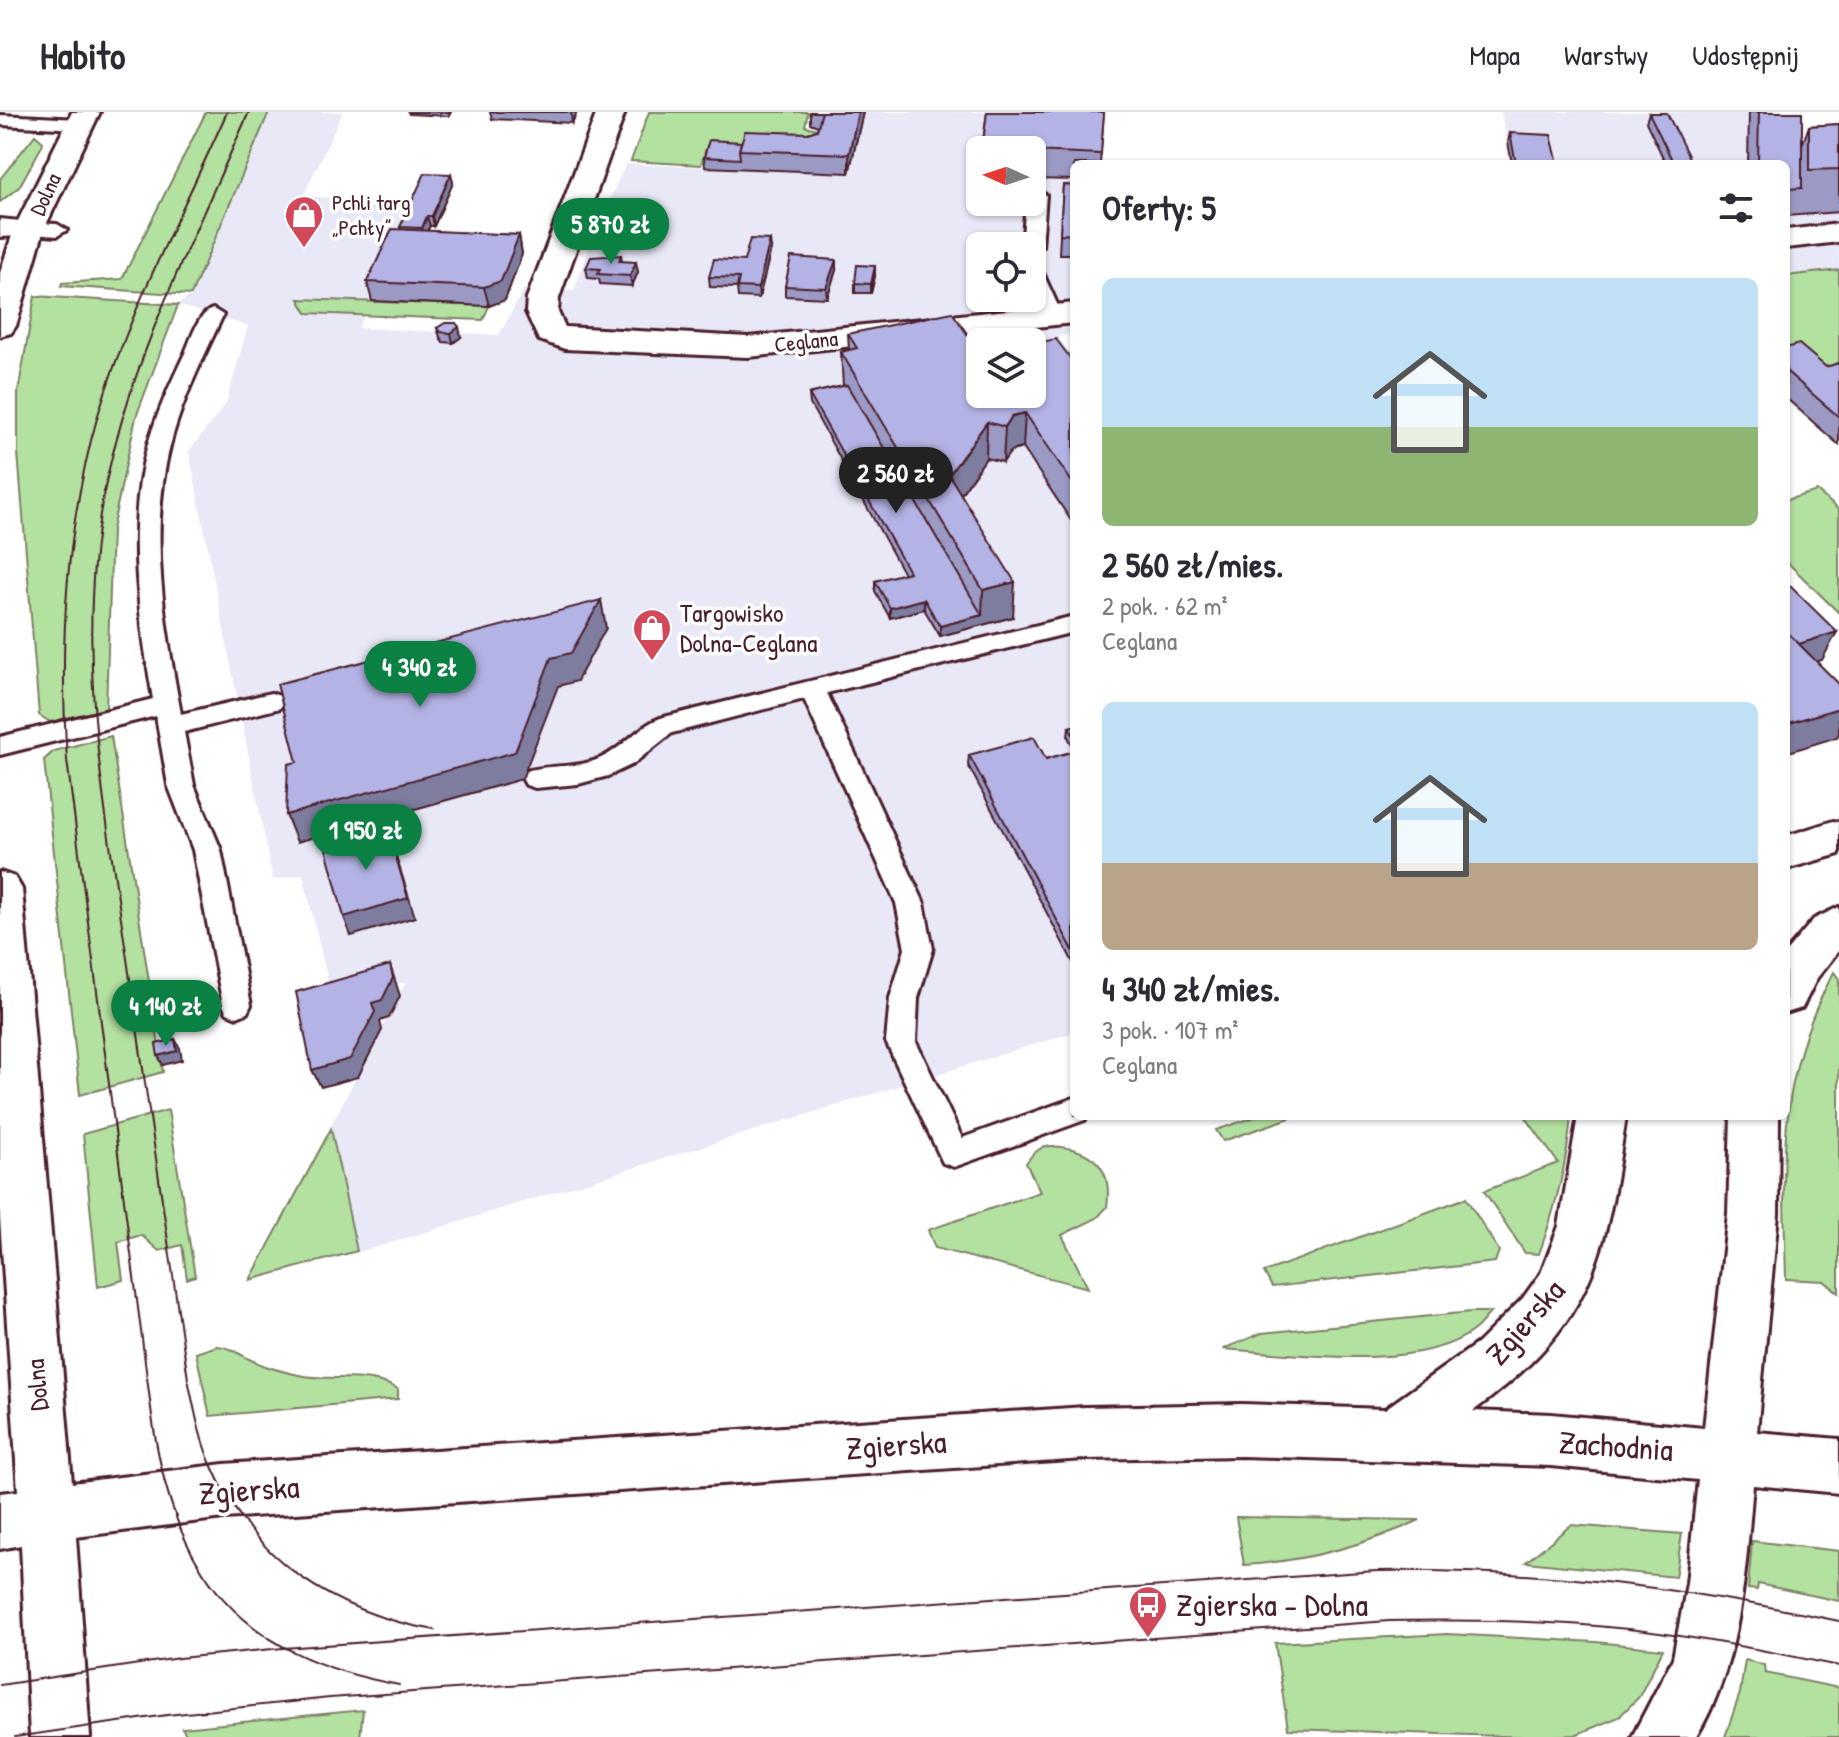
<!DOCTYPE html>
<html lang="pl">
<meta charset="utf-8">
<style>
:root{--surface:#fff;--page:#f2f2f3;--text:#2b2b33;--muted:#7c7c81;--line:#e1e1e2;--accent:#0b8043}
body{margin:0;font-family:"Patrick Hand",sans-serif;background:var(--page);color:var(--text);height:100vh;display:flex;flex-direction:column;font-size:30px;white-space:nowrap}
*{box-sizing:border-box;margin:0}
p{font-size:26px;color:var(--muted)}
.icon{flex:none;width:44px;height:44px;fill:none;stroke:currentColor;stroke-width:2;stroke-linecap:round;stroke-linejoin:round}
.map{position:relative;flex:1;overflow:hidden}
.side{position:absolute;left:1070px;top:48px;width:720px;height:960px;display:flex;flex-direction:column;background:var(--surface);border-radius:12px;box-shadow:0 2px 6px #0004}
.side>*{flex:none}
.needle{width:52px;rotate:273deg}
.fabs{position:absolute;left:966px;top:24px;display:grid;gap:16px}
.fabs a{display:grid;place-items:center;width:80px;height:80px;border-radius:12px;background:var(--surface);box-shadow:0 2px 6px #0004;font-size:40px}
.price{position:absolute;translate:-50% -68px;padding:0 18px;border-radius:28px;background:var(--accent);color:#fff;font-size:26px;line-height:52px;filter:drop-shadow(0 2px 4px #0008)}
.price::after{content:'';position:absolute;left:50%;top:48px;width:24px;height:18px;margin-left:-12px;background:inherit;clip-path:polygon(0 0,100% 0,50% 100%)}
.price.current{background:#222;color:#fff}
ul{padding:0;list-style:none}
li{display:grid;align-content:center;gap:16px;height:424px;padding:0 32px}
li span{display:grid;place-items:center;height:248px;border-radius:12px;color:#555}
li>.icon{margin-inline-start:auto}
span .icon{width:144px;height:144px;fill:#fffc;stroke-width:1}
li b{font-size:34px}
h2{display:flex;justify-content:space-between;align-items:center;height:96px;padding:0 32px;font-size:34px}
header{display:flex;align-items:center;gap:48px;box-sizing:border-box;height:112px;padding:0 40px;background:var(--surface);border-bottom:2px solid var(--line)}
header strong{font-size:38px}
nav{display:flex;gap:44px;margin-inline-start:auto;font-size:28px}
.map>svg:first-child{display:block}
.built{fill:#e8e8f7;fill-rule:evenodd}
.green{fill:#b3e1a0;stroke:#7e8066;stroke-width:2}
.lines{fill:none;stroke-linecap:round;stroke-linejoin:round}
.lane-casing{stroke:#4a1f2b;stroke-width:6}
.street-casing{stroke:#4a1f2b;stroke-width:6}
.secondary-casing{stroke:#4a1f2b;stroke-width:6}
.lane{fill:#fff;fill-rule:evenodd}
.street{fill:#fff;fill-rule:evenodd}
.secondary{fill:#fff;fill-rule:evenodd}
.tram{stroke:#4a1f2b;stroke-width:2}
.wall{fill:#9b9ac5;stroke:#4a1f2b;stroke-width:2}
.shaded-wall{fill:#7e7da0;stroke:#4a1f2b;stroke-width:2}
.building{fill:#b4b3e5;stroke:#4a1f2b;stroke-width:2}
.labels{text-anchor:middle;stroke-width:7;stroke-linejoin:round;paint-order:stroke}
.far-street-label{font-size:22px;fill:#4a1f2b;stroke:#fff}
.far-poi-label{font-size:22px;fill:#4a1f2b;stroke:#fff;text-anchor:start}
.poi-label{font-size:26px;fill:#4a1f2b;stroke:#fff;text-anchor:start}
.street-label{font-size:26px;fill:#4a1f2b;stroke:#fff}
.near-street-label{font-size:32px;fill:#4a1f2b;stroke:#fff}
.near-poi-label{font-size:32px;fill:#4a1f2b;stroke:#fff;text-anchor:start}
</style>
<header>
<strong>Habito</strong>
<nav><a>Mapa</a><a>Warstwy</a><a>Udostępnij</a></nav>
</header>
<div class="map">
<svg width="1839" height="1625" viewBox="0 0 1839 1625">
<rect width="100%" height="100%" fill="#fff"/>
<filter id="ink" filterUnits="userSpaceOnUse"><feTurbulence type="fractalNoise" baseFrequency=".0125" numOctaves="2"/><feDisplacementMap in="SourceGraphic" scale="16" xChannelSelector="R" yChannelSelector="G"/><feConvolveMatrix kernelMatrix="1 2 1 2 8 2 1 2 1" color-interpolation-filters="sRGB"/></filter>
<g filter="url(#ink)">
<g class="built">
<path d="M269,0h74l-40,84 115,8 -60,124 141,7 25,-46 50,2 22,-62 30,-65 223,9 14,-61h240l-29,52v170l-17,2 17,23v673l-697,215 -127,33 156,-298 -73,20 -30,-128 -30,6 -84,-429 37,-47 22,-78 -70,-21 13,-10zM980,38h52v52h-52zM980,134h52v52h-52zM980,230h52v52h-52z"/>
<path d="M1501,0h290v103l48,-3v58l-53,6v-112h-274z"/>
</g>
<g class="green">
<path d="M206,0h63l-78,183 -130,-9 1,-3 60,-4z"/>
<path d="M649,0h159l-3,14 12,3 -5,19 -6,1 -99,-4 -6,20 -70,-4z"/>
<path d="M35,23l8,7 -1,4 -23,41 -19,15v-23z"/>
<path d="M1839,158v107l-53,-16v-85z"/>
<path d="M35,184l143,9 -42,112 -24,113 -6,179 -56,13 -11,-7 -21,-262v-61z"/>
<path d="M299,187l190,7 -6,14 -176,-7z"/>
<path d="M1817,379l22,19v103l-53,-52v-61z"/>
<path d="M111,624l52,336 -83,23 -36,-335 10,-9z"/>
<path d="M1834,860l5,7v314l-15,-12 -38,-2c-3,-115 -10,-202 48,-307z"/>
<path d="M168,998l27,166 -8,3 -5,-34 -23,6 -18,-16 -23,7 5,38 -25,7 -15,-153z"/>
<path d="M1258,1004h38l-73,25 -7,-11z"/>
<path d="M1525,1004h46c-4,48 -16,94 -32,138l-14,-1 -41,-62 74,-28z"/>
<path d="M331,1017l26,122 -107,29z"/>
<path d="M1044,1034c41,0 70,15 63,61l-10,11 -35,17 26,53 -153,-40 -7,-18 112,-38 -14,-29 7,-9z"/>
<path d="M1466,1086l33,53 -4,11 -223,25 -8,-15z"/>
<path d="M1471,1200h20c-6,6 -11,14 -17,18 -54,43 -186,23 -251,19l39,-16z"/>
<path d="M217,1234c14,1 22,8 34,14 14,7 33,12 48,15 31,7 70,-3 99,14v10l-188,17 -14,-63z"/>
<path d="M1236,1405l184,3c-57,26 -113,41 -176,45z"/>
<path d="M1571,1413l111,9 -7,43 -149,-15z"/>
<path d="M1752,1429l87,10v50l-81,-17 -1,6 -9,-1z"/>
<path d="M1447,1522l149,8 67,7 -24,48 -20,20 -44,18 -43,2 -244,-8 -13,-86z"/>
<path d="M1745,1548l19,5 1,8 74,15v49h-114l15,-44z"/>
<path d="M363,1598l-3,27h-172l-6,-9z"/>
</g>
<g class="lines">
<g class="lane-casing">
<g id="lane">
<path d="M0,3l79,4 9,5 -9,5 -79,-4z"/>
<path d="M1036,77l10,6 -4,51 -10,6v-6h-10l4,-44h6v-12z"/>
<path d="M29,111l28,1 10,6 -10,6 -35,-3 -3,-4z"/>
<path d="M1032,153l10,6 20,44 -3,4h-14c-12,-18 -13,-33 -13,-54z"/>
<path d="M213,197l10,6c-19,42 -42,86 -53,131 -22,88 -5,181 11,268l90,-21 9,3 4,6 -4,6 -96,24 10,53 27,65 30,155 -4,8 -10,4 -10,-4 -4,-8 -30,-155 -25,-65 -12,-69 -156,39v-18l153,-38c-14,-82 -28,-173 -5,-255 9,-31 23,-62 37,-91 6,-13 13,-40 28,-44z"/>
<path d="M1074,504v16l-247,61 97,210 9,46 -15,49 -2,44 46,96 112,-40v18h13l-2,4 -131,47 -11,-4 -57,-121 4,-44 15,-49 -9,-46 -92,-204 -132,34 -39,31 -25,12 -30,8 -43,4 -9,-3 -4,-7 4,-7c24,-7 51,-2 75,-13 23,-10 38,-34 63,-41z"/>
</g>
</g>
<g class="street-casing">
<g id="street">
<path d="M597,0h28l-66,186 -1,14 7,15 183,10 326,-34v20l-326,34 -183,-8 -26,-9 -13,-28 1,-14z"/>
<path d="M0,107l40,4 4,6 -4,6 -40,2z"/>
<path d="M1839,112v18l-53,6v-18z"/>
</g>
</g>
<g class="secondary-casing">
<g id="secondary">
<path d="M72,0h28l-56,117 -28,97 -5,7 -11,3v-63l14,-44z"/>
<path d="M1833,709l6,1v32l-53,15v-33z"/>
<path d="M0,760l15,5 7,12 50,594 152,-19 861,-57 157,-3 143,5 93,-66 45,-45 18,-25 18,-47 19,-110h48c-21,142 -31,206 -153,295l78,3 153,14 24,-214 3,-98h48l-1,98 -21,218 82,7v54l-86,-8c-8,86 -11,176 -57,252h-64l41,-79 14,-75 11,-103 -147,-14 -309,-10 -157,3 -861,59 -148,19 14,200h-60l-9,-192 -21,4v-56l18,-2 -18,-273z"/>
<path d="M1839,795v43l-22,28 -15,30 -16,5v-61l28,-33z"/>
</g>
</g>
<use href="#lane" class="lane"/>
<use href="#street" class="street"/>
<use href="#secondary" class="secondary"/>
<g class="tram">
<path d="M227,0c-44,99 -98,199 -129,303 -33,113 -39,229 -31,345l85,656c22,158 86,240 247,269"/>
<path d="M249,0c-55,124 -120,250 -146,385 -28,150 0,299 22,448 21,145 42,289 63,434 6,28 11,57 22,83 41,98 124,151 225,168"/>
<path d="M0,1573l179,-27 104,-10 1093,-77c164,-2 303,16 463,50"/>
<path d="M15,1625l152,-22 163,-17 1059,-77c80,-1 159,-1 239,8 71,8 141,22 211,37"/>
</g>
</g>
<g class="wall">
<path d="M408,0h43l-2,4 -40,-2z"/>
<path d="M490,0h87l-5,11 -80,-4z"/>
<path d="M810,0h53l-14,61 -144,-6 -1,-10 37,-15 67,-9 9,-3 1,-4 -8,-3z"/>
<path d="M987,0h117l-4,52h-26v16l-42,-1v-29h-50z"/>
<path d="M1749,0h53v33l7,-19 30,-2v88l-53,4v-52h-38z"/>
<path d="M1649,1l43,51h-26l-20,-42z"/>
<path d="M1510,21l48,31h-46l-4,-22z"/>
<path d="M451,62l2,9 -19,43h-4l-3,5 92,4 3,19 -17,46 -16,6 -117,-5 -5,-19 34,-52 -1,-3z"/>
<path d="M1063,73l11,1v68h-15z"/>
<path d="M771,137l-12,49 -21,-1 -1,-9 -27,-1 -1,-10z"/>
<path d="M621,143l1,6 16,11 -6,14 -32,-2 -1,-5 -11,-1 -2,-10z"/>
<path d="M836,158l-9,28 -42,-2v-10z"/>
<path d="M875,164l-4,17h-16v-10z"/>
<path d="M437,216l24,9 -8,6 -10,-1 -3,-5z"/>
<path d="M848,222l120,1 106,28v162l-51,-77 -12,3 -8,11 -17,-4 -25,36 52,123 -73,19 -16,-27 -34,9 -15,-27v-10l29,-7 -94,-170 -1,-10 34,-8 -2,-34 8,-2z"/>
<path d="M1786,236l40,19 13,-4v82l-53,-47z"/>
<path d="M1074,614v22l-6,-11 1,-10z"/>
<path d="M1074,639v213l-106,-199 1,-10 77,4z"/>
</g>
<g class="shaded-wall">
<path d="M571,0h6l-5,11z"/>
<path d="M858,0h5l-14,61v-19z"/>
<path d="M451,62l2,9 -19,43 -2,-10z"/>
<path d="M427,104l3,10 -6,11 -2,-9z"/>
<path d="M519,123l3,19 -17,46 -16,6 -5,-19z"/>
<path d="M770,128l1,9 -12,49 -1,-10z"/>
<path d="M836,148v10l-9,28 -1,-10z"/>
<path d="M636,150l2,10 -6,14 -2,-10z"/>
<path d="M875,154v10l-4,17v-9z"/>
<path d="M459,215l2,10 -8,6 -2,-10z"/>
<path d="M1025,301l-2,35 -12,3 -8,11 2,-35 7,-11z"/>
<path d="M987,310l-1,36 -37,53v-36z"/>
<path d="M1015,470l-2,35 -73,19v-10l42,-11 1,-25z"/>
<path d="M924,487v10l-34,9v-10z"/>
<path d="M601,488l5,28 -29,53 -19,5 -36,93 -225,63 -11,-27 265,-157z"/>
<path d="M1837,520l-15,28 -36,11 5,-25z"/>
<path d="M1839,596v26l-2,3 -51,16v-29z"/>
<path d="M387,715l28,90 -64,19 -7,-19z"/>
<path d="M390,853l10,31 -11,22 -9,3 2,9 -24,47 -37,10 -9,-17 60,-67z"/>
<path d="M175,927l5,9 2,12 -19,5 -5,-9z"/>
</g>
<g class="building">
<path d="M822,0h36l-9,42 -110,-4 6,-19 63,2 9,-3z"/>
<path d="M987,0h117l-3,42 -69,-3v-1l-50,-1z"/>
<path d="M1759,0h43v76l-16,1v-25h-28z"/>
<path d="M1649,1h18l25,51h-18z"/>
<path d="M1839,12v45l-30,1v-44z"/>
<path d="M1510,21l41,2 7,29h-42z"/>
<path d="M709,28l32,2 -2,8 1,9 -36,-2z"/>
<path d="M425,61l26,1 -19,42h-5l-5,12 -22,-1z"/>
<path d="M1063,73l11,1v49l-14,-1z"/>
<path d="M392,117l127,6 -18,46 -17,6 -117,-5z"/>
<path d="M750,127l20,1 -12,48 -21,-1 2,-9 -30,-1 5,-18 30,2z"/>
<path d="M621,143l-2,6 17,1 -6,14 -32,-2 2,-5 -14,-1 5,-11z"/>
<path d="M791,145l45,3 -10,28 -41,-2z"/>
<path d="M857,153l18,1 -4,18 -16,-1z"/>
<path d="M952,200l16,23 28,7h-16v52h52v-50l24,-5 18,24v122l-49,-72 -13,3 -7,11 -18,-5 -38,53 66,107 -32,8 -142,-238 16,-4 -9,-14z"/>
<path d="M445,211h11l3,4 -8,6 -11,-1 -3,-4z"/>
<path d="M1799,232l27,23 13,-4v54l-53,-46v-23z"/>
<path d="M847,273l135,230 -42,11 -16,-27 -34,9 -15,-27 34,-9 -100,-178z"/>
<path d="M1786,470l51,50 -38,12 -13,-13z"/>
<path d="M601,488l-30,53 -20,5 -36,94 -229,63 2,-51 9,-2 -20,-78z"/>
<path d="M1786,519l53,53v24l-53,16z"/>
<path d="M1074,614v10l-5,-9z"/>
<path d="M1034,625l12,22 28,-8v201l-105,-197z"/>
<path d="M387,715l21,71 -64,19 -19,-72z"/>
<path d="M390,853l3,13 -11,22 -10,3 3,9 -25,47 -38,11 -16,-78z"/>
<path d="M175,927l2,12 -19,5 -2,-12z"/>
</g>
</g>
<defs>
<g id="shop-pin" transform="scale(2)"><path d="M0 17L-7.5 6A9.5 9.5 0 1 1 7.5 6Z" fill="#d1495b" stroke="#fff"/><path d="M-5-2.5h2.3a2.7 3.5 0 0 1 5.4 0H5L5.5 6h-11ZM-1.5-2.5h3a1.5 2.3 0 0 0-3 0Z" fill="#fff"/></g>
<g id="bus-pin" transform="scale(2)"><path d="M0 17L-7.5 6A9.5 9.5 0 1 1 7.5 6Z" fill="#d1495b" stroke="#fff"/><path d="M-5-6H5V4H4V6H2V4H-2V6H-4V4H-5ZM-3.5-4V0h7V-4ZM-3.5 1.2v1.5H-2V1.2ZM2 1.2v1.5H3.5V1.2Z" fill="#fff"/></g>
</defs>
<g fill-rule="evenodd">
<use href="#shop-pin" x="304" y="103"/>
<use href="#shop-pin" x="652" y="516"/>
<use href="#bus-pin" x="1148" y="1493"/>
</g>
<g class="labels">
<g class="far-street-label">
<text transform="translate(45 82) rotate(-65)" y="8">Dolna</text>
<text transform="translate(806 229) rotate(-6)" y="8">Ceglana</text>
</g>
<g class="far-poi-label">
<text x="332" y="98">Pchli targ<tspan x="332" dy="25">„Pchły”</tspan></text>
</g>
<g class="poi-label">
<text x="680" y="510">Targowisko<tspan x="680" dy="30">Dolna-Ceglana</tspan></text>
</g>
<g class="street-label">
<text transform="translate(37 1273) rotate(-95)" y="9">Dolna</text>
</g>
<g class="near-street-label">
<text transform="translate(1525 1210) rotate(-49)" y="11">Zgierska</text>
<text transform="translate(896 1333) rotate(-4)" y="11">Zgierska</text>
<text transform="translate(1616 1334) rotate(4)" y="11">Zachodnia</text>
<text transform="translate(249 1378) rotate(-4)" y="11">Zgierska</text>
</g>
<g class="near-poi-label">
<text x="1176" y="1504">Zgierska - Dolna</text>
</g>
</g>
</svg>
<div class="fabs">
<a><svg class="needle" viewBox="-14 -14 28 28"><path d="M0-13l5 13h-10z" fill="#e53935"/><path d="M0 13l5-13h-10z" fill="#7c7c81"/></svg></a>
<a><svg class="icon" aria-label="locate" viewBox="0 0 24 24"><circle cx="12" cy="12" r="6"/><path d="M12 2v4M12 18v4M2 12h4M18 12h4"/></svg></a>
<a><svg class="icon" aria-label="layers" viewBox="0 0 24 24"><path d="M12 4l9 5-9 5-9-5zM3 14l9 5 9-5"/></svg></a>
</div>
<b class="price" style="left:611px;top:154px">5 870 zł</b>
<b class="price current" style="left:896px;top:403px">2 560 zł</b>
<b class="price" style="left:420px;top:597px">4 340 zł</b>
<b class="price" style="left:366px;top:760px">1 950 zł</b>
<b class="price" style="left:166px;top:936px">4 140 zł</b>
<section class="side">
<h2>Oferty: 5<svg class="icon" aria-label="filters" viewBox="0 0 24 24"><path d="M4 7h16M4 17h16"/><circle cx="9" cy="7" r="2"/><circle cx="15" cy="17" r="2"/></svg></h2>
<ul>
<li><span style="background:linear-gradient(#bfe0f5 60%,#8fb573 0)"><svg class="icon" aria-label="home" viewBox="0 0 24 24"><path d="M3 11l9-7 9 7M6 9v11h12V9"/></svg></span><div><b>2 560 zł/mies.</b><p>2 pok. · 62 m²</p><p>Ceglana</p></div></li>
<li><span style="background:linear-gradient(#bfe0f5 65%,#b9a48a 0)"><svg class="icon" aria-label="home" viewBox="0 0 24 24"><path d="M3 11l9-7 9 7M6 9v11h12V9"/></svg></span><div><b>4 340 zł/mies.</b><p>3 pok. · 107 m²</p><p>Ceglana</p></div></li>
</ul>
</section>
</div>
